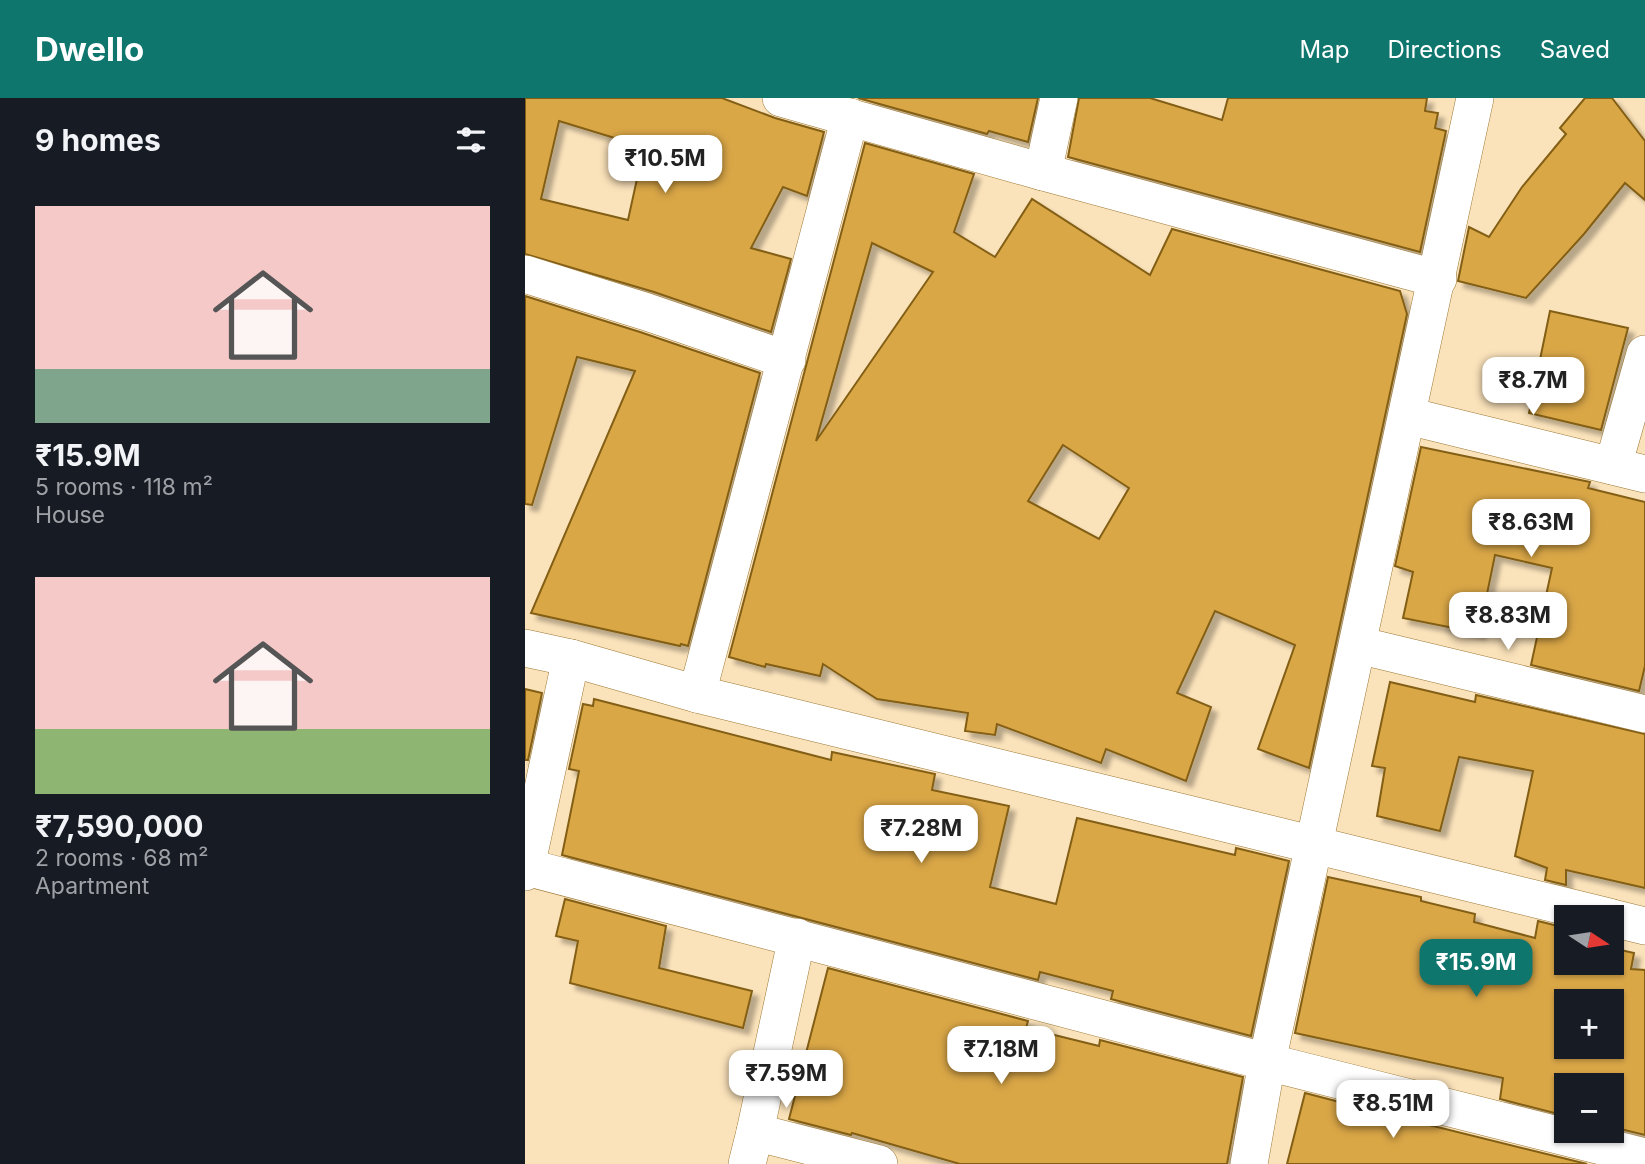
<!DOCTYPE html>
<meta charset="utf-8">
<style>
:root{--surface:#171b24;--page:#20242c;--text:#f1f3f6;--muted:#9ea1a6;--accent:#0f766e}
body{margin:0;font-family:Inter,sans-serif;background:var(--page);color:var(--text);height:100vh;display:flex;flex-direction:column;font-size:26px;white-space:nowrap}
*{box-sizing:border-box;margin:0}
p{font-size:23px;color:var(--muted)}
.icon{flex:none;width:38px;height:38px;fill:none;stroke:currentColor;stroke-width:2;stroke-linecap:round;stroke-linejoin:round}
.map{position:relative;flex:1;overflow:hidden}
.details{display:flex;flex-direction:column;background:var(--surface);width:525px}
.details>*{flex:none}
.needle{width:46px;rotate:102deg}
.controls{position:absolute;left:1029px;top:807px;display:grid;gap:14px}
.controls a{display:grid;place-items:center;width:70px;height:70px;border-radius:0px;background:var(--surface);box-shadow:0 2px 5px #0004;font-size:35px}
.price{position:absolute;translate:-50% -60px;padding:0 16px;border-radius:14px;background:#fff;color:#222;font-size:23px;line-height:46px;filter:drop-shadow(0 2px 4px #0008)}
.price::after{content:'';position:absolute;left:50%;top:42px;width:21px;height:16px;margin-left:-10px;background:inherit;clip-path:polygon(0 0,100% 0,50% 100%)}
.price.active{background:var(--accent);color:#fff}
ul{padding:0;list-style:none}
li{display:grid;align-content:center;gap:14px;height:371px;padding:0 35px}
li span{display:grid;place-items:center;height:217px;border-radius:0px;color:#555}
li>.icon{margin-inline-start:auto}
span .icon{width:126px;height:126px;fill:#fffc;stroke-width:1}
li b{font-size:30px}
h2{display:flex;justify-content:space-between;align-items:center;height:84px;padding:0 35px;font-size:30px}
header{display:flex;align-items:center;gap:42px;box-sizing:border-box;height:98px;padding:0 35px;background:var(--accent);color:#fff}
header strong{font-size:33px}
nav{display:flex;gap:38px;margin-inline-start:auto;font-size:24px}
main{display:flex;flex:1;min-height:0}
.map>svg:first-child{display:block}
.building{fill:#daa747;stroke:#835f15;stroke-width:2;fill-rule:evenodd;filter:url(#shadow)}
.lines{fill:none;stroke-linecap:round;stroke-linejoin:round}
.street-casing{stroke:#9d7834;stroke-width:38}
.street{stroke:#fff;stroke-width:37}
</style>
<header>
<strong>Dwello</strong>
<nav><a>Map</a><a>Directions</a><a>Saved</a></nav>
</header>
<main>
<section class="details">
<h2>9 homes<svg class="icon" aria-label="filters" viewBox="0 0 24 24"><path d="M4 7h16M4 17h16"/><circle cx="9" cy="7" r="2"/><circle cx="15" cy="17" r="2"/></svg></h2>
<ul>
<li><span style="background:linear-gradient(#f6c9c9 75%,#7fa58c 0)"><svg class="icon" aria-label="home" viewBox="0 0 24 24"><path d="M3 11l9-7 9 7M6 9v11h12V9"/></svg></span><div><b>₹15.9M</b><p>5 rooms · 118 m²</p><p>House</p></div></li>
<li><span style="background:linear-gradient(#f6c9c9 70%,#8fb573 0)"><svg class="icon" aria-label="home" viewBox="0 0 24 24"><path d="M3 11l9-7 9 7M6 9v11h12V9"/></svg></span><div><b>₹7,590,000</b><p>2 rooms · 68 m²</p><p>Apartment</p></div></li>
</ul>
</section>
<div class="map">
<svg width="1120" height="1066" viewBox="0 0 1120 1066">
<defs>
<filter id="shadow"><feDropShadow dx="6" dy="6" stdDeviation="2" flood-color="#0004"/></filter>
</defs>
<rect width="100%" height="100%" fill="#fae2ba"/>
<g class="building">
<path d="M0,0h197l53,20 49,14 -17,64 -24,-9 -32,61 40,11 -20,73 -117,-40 -129,-38zM34,23l85,26 -16,73 -87,-21z"/>
<path d="M333,0h180l-10,44 -39,-11 -2,3z"/>
<path d="M554,0h71l72,22 6,-22h199l-2,13 13,2 -3,15 11,3 -26,121 -352,-95z"/>
<path d="M1060,0h27l33,43v59l-20,-17 -41,51 -58,64 -68,-17 11,-54 20,10 33,-50 44,-53 -6,-6z"/>
<path d="M340,45l109,31 -20,58 41,25 37,-58 118,76 22,-46 228,62 7,23 -98,454 -51,-19 37,-104 -80,-34 -38,82 34,14 -25,74 -80,-32 -5,14 -104,-39 -2,11 -30,-4 3,-18 -91,-14 -54,-35 -3,12 -54,-12 -1,3 -36,-10zM347,145l61,29 -117,169zM538,347l66,43 -30,51 -71,-38z"/>
<path d="M0,198l115,36 120,41 -72,273 -7,-2 -1,2 -149,-33 104,-242 -58,-14 -45,148 -7,-1z"/>
<path d="M1025,213l78,17 -27,102 -72,-17z"/>
<path d="M896,349l169,35 -2,6 57,14v164l-6,25 -108,-26 21,-97 -57,-13 -16,78 -76,-15 10,-46 -18,-6z"/>
<path d="M865,584l85,20 1,-7 169,39v154l-79,-18v15l-21,-5 2,-12 -32,-12 18,-85 -74,-14 -19,74 -63,-15 8,-48 -13,-2z"/>
<path d="M0,591l17,4 -14,67h-3z"/>
<path d="M69,601l237,61 1,-8 103,22 -3,16 77,16 -19,81 66,17 21,-86 158,37 1,-7 53,13 -38,175 -140,-37 2,-8 -73,-19 -2,8 -476,-125 17,-84 -10,-2 14,-65 10,2z"/>
<path d="M803,779l93,20v4l54,13 -1,8 61,16 3,-17 28,7v34h46v-14l22,5 -3,16 14,1v165l-33,-8v-42h-46v31l-66,-17 3,-21 -208,-45zM1041,903h46v45h-46z"/>
<path d="M40,801l101,27 -7,42 93,23 -9,37 -173,-45 8,-42 -22,-5z"/>
<path d="M303,870l200,53 -2,7 73,18 1,-6 143,37 -16,87h-267l-108,-31 -1,2 -62,-16z"/>
<path d="M780,995l104,27 178,44h-300z"/>
</g>
<g class="lines">
<g class="street-casing">
<g id="street">
<path d="M256,0l262,74"/>
<path d="M534,0l-16,74 395,107"/>
<path d="M0,176l122,38 140,48"/>
<path d="M883,318l237,58"/>
<path d="M1088,368l32,-112"/>
<path d="M833,547l287,69"/>
<path d="M0,550l46,10 126,36 912,223"/>
<path d="M172,596l153,-577"/>
<path d="M1,769l741,195 378,95"/>
<path d="M0,774l46,-214"/>
<path d="M1087,820l33,8"/>
<path d="M230,1034l42,-195"/>
<path d="M222,1066l8,-32 124,32"/>
<path d="M724,1066l18,-102 208,-964"/>
</g>
</g>
<use href="#street" class="street"/>
</g>
</svg>
<div class="controls">
<a><svg class="needle" viewBox="-14 -14 28 28"><path d="M0-13l5 13h-10z" fill="#e53935"/><path d="M0 13l5-13h-10z" fill="#9ea1a6"/></svg></a>
<a>+</a>
<a>−</a>
</div>
<b class="price" style="left:140px;top:97px">₹10.5M</b>
<b class="price" style="left:1008px;top:319px">₹8.7M</b>
<b class="price" style="left:1006px;top:461px">₹8.63M</b>
<b class="price" style="left:983px;top:554px">₹8.83M</b>
<b class="price" style="left:396px;top:767px">₹7.28M</b>
<b class="price active" style="left:951px;top:901px">₹15.9M</b>
<b class="price" style="left:476px;top:988px">₹7.18M</b>
<b class="price" style="left:261px;top:1012px">₹7.59M</b>
<b class="price" style="left:868px;top:1042px">₹8.51M</b>
</div>
</main>
